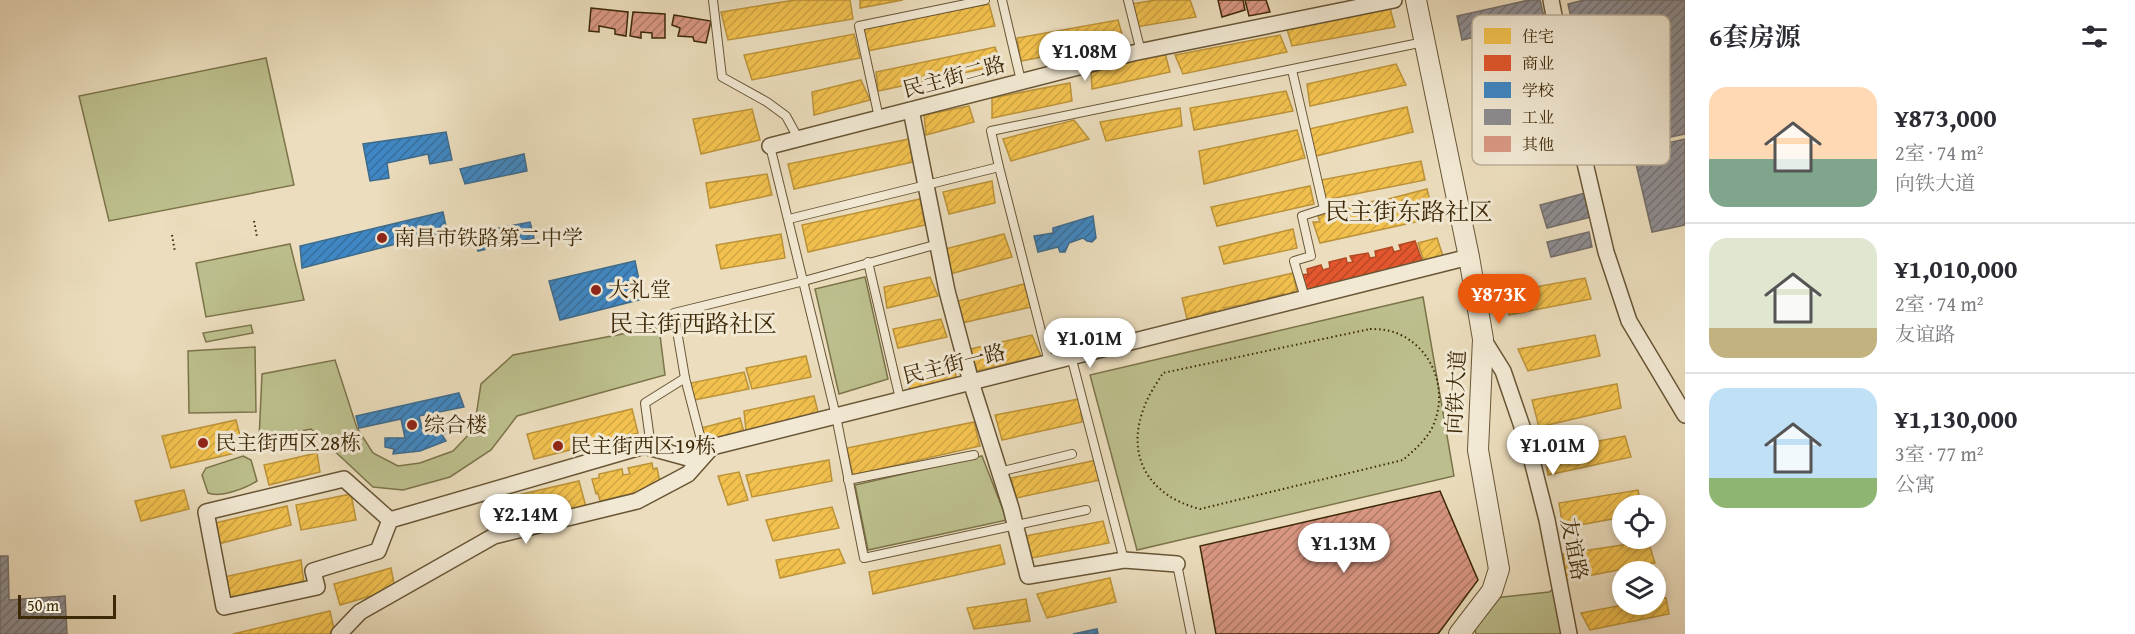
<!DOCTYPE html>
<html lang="zh">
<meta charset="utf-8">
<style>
:root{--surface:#fff;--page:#f2f2f3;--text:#2b2b33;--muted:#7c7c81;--line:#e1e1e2;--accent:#ea580c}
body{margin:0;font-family:"Gentium Book Plus","Noto Serif SC",serif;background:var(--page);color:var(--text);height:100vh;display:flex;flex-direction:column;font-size:22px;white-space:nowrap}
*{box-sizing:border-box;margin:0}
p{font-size:20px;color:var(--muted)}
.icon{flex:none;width:33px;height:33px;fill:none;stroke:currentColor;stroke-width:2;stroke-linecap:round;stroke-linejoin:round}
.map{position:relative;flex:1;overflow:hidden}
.details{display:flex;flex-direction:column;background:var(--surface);width:450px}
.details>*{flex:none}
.tools{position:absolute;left:1612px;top:495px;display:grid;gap:12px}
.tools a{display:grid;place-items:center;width:54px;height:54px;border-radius:50%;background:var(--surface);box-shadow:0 3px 9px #0003;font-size:30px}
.scale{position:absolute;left:18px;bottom:15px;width:98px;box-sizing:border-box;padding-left:6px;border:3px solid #3d2808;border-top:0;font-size:16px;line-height:21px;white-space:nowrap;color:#3d2808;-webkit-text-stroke:4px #f2e9d4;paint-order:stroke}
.price{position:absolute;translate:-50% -51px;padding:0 14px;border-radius:21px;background:#fff;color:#222;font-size:20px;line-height:39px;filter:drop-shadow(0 2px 3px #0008)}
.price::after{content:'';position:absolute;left:50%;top:36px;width:18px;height:14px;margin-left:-9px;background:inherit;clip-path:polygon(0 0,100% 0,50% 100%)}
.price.on{background:var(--accent);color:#fff}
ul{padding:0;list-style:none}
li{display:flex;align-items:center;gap:18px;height:150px;padding:0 24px}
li+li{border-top:2px solid var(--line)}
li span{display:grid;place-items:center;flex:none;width:168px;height:120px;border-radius:18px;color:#555}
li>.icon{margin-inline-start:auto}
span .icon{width:72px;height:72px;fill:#fffc;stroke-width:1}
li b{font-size:26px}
h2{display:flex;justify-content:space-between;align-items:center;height:72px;padding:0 24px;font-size:26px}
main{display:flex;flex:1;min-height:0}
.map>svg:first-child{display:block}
.green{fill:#bcbf8d;stroke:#7c744a;stroke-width:1.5}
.homes{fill:url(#homes-hatch);stroke:#bc9339;stroke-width:1.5}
.shops{fill:url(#shops-hatch);stroke:#b24923;stroke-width:1.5}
.schools{fill:url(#schools-hatch);stroke:#3e6b8c;stroke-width:1.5}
.industry{fill:url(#industry-hatch);stroke:#756f69;stroke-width:1.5}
.building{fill:url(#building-hatch);stroke:#3d2808;stroke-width:1.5}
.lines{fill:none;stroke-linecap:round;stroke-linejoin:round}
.service-casing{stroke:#685535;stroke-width:10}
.minor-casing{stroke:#685535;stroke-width:18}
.tertiary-casing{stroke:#685535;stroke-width:22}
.path{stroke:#3d2808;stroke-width:2;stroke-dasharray:1.5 3;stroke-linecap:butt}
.service{stroke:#f2e9d4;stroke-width:8}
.minor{stroke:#f2e9d4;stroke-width:15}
.tertiary{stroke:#f2e9d4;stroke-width:20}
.poi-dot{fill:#8f2418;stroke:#f2e9d4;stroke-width:2}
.labels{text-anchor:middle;stroke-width:6;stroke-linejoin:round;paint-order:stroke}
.street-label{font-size:21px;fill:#3d2808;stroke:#f2e9d4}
.poi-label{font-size:21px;fill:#3d2808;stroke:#f2e9d4;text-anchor:start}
.quarter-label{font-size:24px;fill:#3d2808;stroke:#f2e9d4}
.key{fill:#f2e9d4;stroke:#bcaf97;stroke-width:1.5}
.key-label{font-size:16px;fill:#3d2808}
</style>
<main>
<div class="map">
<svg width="1685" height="634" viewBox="0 0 1685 634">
<defs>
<pattern id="homes-hatch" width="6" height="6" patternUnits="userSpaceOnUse" patternTransform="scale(1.5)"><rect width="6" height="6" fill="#f2c14e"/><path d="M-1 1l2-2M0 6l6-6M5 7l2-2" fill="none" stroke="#d0a643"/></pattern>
<pattern id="shops-hatch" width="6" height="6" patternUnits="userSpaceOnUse" patternTransform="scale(1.5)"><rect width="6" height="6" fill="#e4572e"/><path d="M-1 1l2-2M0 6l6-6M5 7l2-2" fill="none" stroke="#ba4825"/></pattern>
<pattern id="schools-hatch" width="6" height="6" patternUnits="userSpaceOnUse" patternTransform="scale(1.5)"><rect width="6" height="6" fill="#3f88c5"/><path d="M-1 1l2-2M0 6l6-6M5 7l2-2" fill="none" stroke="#366f9e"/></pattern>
<pattern id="industry-hatch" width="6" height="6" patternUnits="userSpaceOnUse" patternTransform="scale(1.5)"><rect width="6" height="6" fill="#8d8d92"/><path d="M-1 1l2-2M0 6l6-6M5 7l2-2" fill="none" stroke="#747375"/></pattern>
<pattern id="building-hatch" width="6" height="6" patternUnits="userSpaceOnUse" patternTransform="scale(1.5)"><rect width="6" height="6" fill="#d99783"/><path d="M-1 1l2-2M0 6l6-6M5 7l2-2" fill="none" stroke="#b17b69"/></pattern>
</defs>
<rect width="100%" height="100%" fill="#ebddbd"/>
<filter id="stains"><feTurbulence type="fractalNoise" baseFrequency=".00333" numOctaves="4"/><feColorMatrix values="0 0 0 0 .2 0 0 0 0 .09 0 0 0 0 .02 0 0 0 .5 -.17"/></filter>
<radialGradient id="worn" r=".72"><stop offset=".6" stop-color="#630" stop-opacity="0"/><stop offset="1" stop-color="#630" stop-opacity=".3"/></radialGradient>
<g class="green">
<path d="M266,58l28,127 -185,36 -30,-125z"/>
<path d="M290,244l14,56 -98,17 -10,-54z"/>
<path d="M865,277l23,102 -49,15 -24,-105z"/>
<path d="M1423,297l31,179 -317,74 -47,-175z"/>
<path d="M251,325l2,8 -47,9 -3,-9z"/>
<path d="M659,327l6,48 -148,41 -26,34 -41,27 -47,13 -30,-3 -62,-58 -52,10 3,-65 73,-14 22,68 16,25 25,13 22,-3 33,-12 21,-22 7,-45 32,-29z"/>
<path d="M255,347l1,65 -67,1 -1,-62z"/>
<path d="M243,456l8,4 6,21c-11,7 -36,17 -49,12l-6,-18 4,-7z"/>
<path d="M982,456l25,64 -139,30 -13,-65z"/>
<path d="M1566,580l9,54h-99l-4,-17 13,-18 64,-7z"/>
</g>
<g class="homes">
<path d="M795,0h55l3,19 -125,21 -7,-28z"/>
<path d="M860,0h43l-43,8z"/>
<path d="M1156,0h34l6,17 -60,10 -5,-23z"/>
<path d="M989,4l6,22 -128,25 -3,-24z"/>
<path d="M1390,8l5,19 -103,19 -5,-17z"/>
<path d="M1118,20l6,21 -103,20 -4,-23z"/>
<path d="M854,34l6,24 -108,22 -8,-25z"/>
<path d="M1280,35l7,17 -104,22 -8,-19z"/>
<path d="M995,47l6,18 -123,26 -2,-19z"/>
<path d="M1165,53l5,19 -78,17 -1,-19z"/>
<path d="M1396,64l10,21 -96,21 -3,-22z"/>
<path d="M861,80l9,20 -56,15 -2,-23z"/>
<path d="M1070,83l2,18 -80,17v-20z"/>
<path d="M1286,91l7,20 -99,19 -4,-22z"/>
<path d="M969,106l5,16 -48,13 -2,-20z"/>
<path d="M1407,107l6,25 -97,24 -7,-27z"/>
<path d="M1180,108l2,18 -76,15 -6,-19z"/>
<path d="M752,109l8,31 -59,14 -8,-35z"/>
<path d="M1074,120l15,19 -78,22 -8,-22z"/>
<path d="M1297,130l8,28 -101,26 -5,-33z"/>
<path d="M909,139l4,23 -119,27 -6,-25z"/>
<path d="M1421,161l4,19 -100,20 -4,-20z"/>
<path d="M767,174l5,21 -62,13 -4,-25z"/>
<path d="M992,181l3,22 -46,11 -6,-22z"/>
<path d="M1310,186l4,18 -97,22 -6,-19z"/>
<path d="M1427,189l7,29 -114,25 -7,-21h7l-2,-6 16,-5 2,7 8,-2 -1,-7 14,-2 1,6 8,-2 -2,-7 17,-5 2,7h6l-1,-7z"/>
<path d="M920,199l5,26 -117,27 -6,-27z"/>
<path d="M1293,229l4,19 -73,16 -5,-17z"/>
<path d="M781,234l4,24 -64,11 -5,-24z"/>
<path d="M1004,234l8,23 -62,17 -5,-25z"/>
<path d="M1437,238l6,18 -19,5 -6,-18z"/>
<path d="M1293,273l4,19h-5l1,7 -7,1 -2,-6 -16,4v6l-6,1 -3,-5 -11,3 1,6 -7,1 -1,-5 -17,3 2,7 -9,1 -2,-5 -12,3 1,7 -7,1 -1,-5 -9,2 -5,-21z"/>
<path d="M930,277l8,19 -51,12 -3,-21z"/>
<path d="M1585,278l6,21 -82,16 -2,-23z"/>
<path d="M1024,284l7,23 -69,16 -4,-22z"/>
<path d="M941,319l6,18 -49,11 -5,-19z"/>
<path d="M1032,335l9,21 -64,15 -7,-22z"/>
<path d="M1595,335l5,21 -72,15 -10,-22z"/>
<path d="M806,356l5,21 -59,12 -6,-21z"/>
<path d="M953,364l4,16 -47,11 -4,-17z"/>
<path d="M744,372l5,17 -55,11 -3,-17z"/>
<path d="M1617,384l4,24 -82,19 -7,-27z"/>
<path d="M814,396l5,20 -73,15 -2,-20z"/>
<path d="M1079,399l3,23 -80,18 -7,-25z"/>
<path d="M632,409l6,24 -104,26 -7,-25z"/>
<path d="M740,418l4,14 -40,10 -3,-14z"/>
<path d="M236,420l8,31 -73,17 -9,-32z"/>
<path d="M974,422l6,24 -127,29 -6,-27z"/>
<path d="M1625,436l6,21 -83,18 -4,-24z"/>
<path d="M317,453l3,19 -51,13 -5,-20z"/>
<path d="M829,460l3,21 -80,16 -6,-22z"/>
<path d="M1097,460l3,20 -84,18 -5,-20z"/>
<path d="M652,463l1,6 4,-1 4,19 -61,14 -2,-8 -2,1 -4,-15 7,-1v-4l23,-5 1,6 7,-1 -2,-6z"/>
<path d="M739,472l9,28 -20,5 -10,-29z"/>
<path d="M579,481l7,26 -88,21 -10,-26z"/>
<path d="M184,490l5,19 -48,12 -6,-20z"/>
<path d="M1638,490l3,16h-18v11l-60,11 -4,-25z"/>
<path d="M351,494l5,26 -55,10 -5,-25z"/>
<path d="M287,506l4,19 -73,19 -7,-20z"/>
<path d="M832,507l7,21 -66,13 -7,-21z"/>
<path d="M1103,521l6,22 -77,15 -7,-22z"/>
<path d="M1648,541l7,22 -89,17 -3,-26z"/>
<path d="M1000,545l5,19 -132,30 -4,-22z"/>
<path d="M839,549l6,14 -65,15 -4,-18z"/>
<path d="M301,560l3,23 -76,16 -4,-22z"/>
<path d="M391,568l4,21 -55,16 -6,-21z"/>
<path d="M1110,578l6,24 -69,16 -10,-24z"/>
<path d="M1666,598l3,16 -79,16 -9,-17 47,-9h28v-4z"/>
<path d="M1026,599l4,22 -56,8 -7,-21z"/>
<path d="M330,611l5,23h-102z"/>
</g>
<path class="shops" d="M1415,241l8,22 -116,31 -6,-19 7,-1 -1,-5 14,-4 2,5 7,-2 -1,-6 17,-4 1,5 6,-1 -3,-6 18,-3 2,5 6,-1 -1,-6 17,-4 2,5 7,-2 -2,-5z"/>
<g class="schools">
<path d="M446,132l6,28 -22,4 -2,-10 -41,9 2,15 -19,3 -7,-37z"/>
<path d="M524,154l3,17 -62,13 -5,-15z"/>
<path d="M443,212l4,19 -145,37 -2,-22z"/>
<path d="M1093,216l3,22 -4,4 -5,-1 -4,-3 -14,5 -4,9h-5l-2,-5 -20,5 -4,-16 19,-3v-5z"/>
<path d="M530,222l4,16 -56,13 -4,-18z"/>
<path d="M635,261l8,38 -83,21 -11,-39z"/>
<path d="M459,393l5,14 -45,9 4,16 18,-9 8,9 -7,3 4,6 -26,10 -27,3 1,-5 -9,-2v-9h20l-4,-19 -42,9 -3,-12z"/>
<path d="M1097,629l1,5h-25z"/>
</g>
<g class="industry">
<path d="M1529,0h11l5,21 -83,19 -5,-24z"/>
<path d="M1584,0h101v134l-85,18 -32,-148z"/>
<path d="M1685,139v86l-33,7 -19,-81z"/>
<path d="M1589,192l6,24 -48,12 -7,-23z"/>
<path d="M1589,232l3,15 -41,10 -4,-15z"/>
<path d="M0,556h8l1,44 56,-4 2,38h-67z"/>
</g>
<g class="building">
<path d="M1218,0h25l2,10 -23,7z"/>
<path d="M1245,0h21l4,12 -21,4z"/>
<path d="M591,8l37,4 -2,24 -11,-2v-5l-16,-3v6l-10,-1z"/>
<path d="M633,12l32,2v24h-13v-5l-11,-1v6l-11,-2z"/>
<path d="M674,15l37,6 -5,22 -12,-2 -1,-4 -15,-1 2,-8 -8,-3z"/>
<path d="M1440,491l38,89 -40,54h-222l-16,-88z"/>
</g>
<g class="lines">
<g class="service-casing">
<g id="service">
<path d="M713,0l9,77 45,25 19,14 12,22"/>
<path d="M1002,0l19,81"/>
<path d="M1128,0l13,52"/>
<path d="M1292,70l32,139 -22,7 9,40 -17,5 11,37"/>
<path d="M879,118l-20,-92 126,-26"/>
<path d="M770,146l66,270 28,142 222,-48"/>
<path d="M999,167l-8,-36 433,-89"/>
<path d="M789,219l210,-52 50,195"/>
<path d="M868,262l32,137"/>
<path d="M1071,356l53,204"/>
<path d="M651,447l-6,-44 40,-25"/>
<path d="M705,455l-20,-77 -11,-65 130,-32 134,-37"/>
<path d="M999,472l73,-18"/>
<path d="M848,480l126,-25"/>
<path d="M1177,564l14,70"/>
</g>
</g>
<g class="minor-casing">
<g id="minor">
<path d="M1551,0l21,108 34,144 23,69 56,94"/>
<path d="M911,110l36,181 24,91 40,126 17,68 96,-16 53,4"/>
<path d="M770,146l363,-93 261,-53"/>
<path d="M1483,339l20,32 24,70 20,79 22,114"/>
<path d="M390,520l-12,31 -65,20 4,16 -93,20 -18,-95 138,-33 46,41 254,-74 55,15"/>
<path d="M339,634l21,-22 134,-76 143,-35 51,-27 24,-27 757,-190"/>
</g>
</g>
<g class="tertiary-casing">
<path id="tertiary" d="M1416,0l53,257 14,82 -5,111 21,119 -7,22 -33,43"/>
</g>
<g class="path">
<path d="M254,221l3,16"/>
<path d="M172,235l3,17"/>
<path d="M1370,329c11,0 21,1 31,6 35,17 48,61 30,95 -7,12 -18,21 -28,30l-203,49c-51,-13 -76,-53 -55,-104 4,-11 12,-22 18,-32z"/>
</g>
<use href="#service" class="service"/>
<use href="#minor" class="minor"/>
<use href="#tertiary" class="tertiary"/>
</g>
<g class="poi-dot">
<circle cx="382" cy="238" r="6"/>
<circle cx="596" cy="290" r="6"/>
<circle cx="412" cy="425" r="6"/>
<circle cx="203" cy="443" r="6"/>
<circle cx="558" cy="446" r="6"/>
</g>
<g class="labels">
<g class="street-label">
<text transform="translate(954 77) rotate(-15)" y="7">民主街二路</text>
<text transform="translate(954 364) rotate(-14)" y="7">民主街一路</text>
<text transform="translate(1456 392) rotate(-87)" y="7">向铁大道</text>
<text transform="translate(1574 549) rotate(79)" y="7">友谊路</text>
</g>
<g class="poi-label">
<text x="394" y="245">南昌市铁路第二中学</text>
<text x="608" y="297">大礼堂</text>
<text x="424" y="432">综合楼</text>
<text x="215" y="450">民主街西区28栋</text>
<text x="570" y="453">民主街西区19栋</text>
</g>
<g class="quarter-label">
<text x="1409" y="220">民主街东路社区</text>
<text x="693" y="332">民主街西路社区</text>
</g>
</g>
<rect x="1472" y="15" width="198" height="150" rx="9" class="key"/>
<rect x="1484" y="28" width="27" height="16" fill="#f2c14e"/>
<rect x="1484" y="55" width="27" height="16" fill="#e4572e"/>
<rect x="1484" y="82" width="27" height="16" fill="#3f88c5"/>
<rect x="1484" y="109" width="27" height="16" fill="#8d8d92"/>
<rect x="1484" y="136" width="27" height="16" fill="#d99783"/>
<g class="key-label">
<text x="1522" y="42">住宅</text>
<text x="1522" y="69">商业</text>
<text x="1522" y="96">学校</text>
<text x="1522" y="123">工业</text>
<text x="1522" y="150">其他</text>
</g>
<rect width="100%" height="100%" filter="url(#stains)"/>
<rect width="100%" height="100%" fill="url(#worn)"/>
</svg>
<div class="tools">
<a><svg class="icon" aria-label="locate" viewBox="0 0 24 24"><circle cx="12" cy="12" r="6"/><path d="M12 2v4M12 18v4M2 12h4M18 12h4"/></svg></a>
<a><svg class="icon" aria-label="layers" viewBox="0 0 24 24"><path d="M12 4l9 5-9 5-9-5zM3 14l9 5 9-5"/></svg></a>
</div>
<div class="scale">50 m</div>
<b class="price" style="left:1085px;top:82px">¥1.08M</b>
<b class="price on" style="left:1499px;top:325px">¥873K</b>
<b class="price" style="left:1090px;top:369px">¥1.01M</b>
<b class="price" style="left:1553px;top:476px">¥1.01M</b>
<b class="price" style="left:526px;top:545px">¥2.14M</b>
<b class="price" style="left:1344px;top:574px">¥1.13M</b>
</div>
<section class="details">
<h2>6套房源<svg class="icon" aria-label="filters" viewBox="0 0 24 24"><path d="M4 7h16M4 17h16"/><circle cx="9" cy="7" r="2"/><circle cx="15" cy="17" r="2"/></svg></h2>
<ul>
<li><span style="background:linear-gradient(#ffd9b3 60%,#7fa58c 0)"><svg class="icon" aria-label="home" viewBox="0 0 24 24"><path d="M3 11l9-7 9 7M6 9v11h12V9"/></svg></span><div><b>¥873,000</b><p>2室 · 74 m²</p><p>向铁大道</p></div></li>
<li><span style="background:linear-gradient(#dfe7d0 75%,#c2b280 0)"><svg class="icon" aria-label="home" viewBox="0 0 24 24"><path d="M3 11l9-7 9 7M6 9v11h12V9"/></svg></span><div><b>¥1,010,000</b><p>2室 · 74 m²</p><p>友谊路</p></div></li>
<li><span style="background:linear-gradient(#bfe0f5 75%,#8fb573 0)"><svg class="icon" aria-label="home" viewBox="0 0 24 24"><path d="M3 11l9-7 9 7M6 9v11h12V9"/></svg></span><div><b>¥1,130,000</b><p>3室 · 77 m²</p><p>公寓</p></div></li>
</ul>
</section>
</main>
